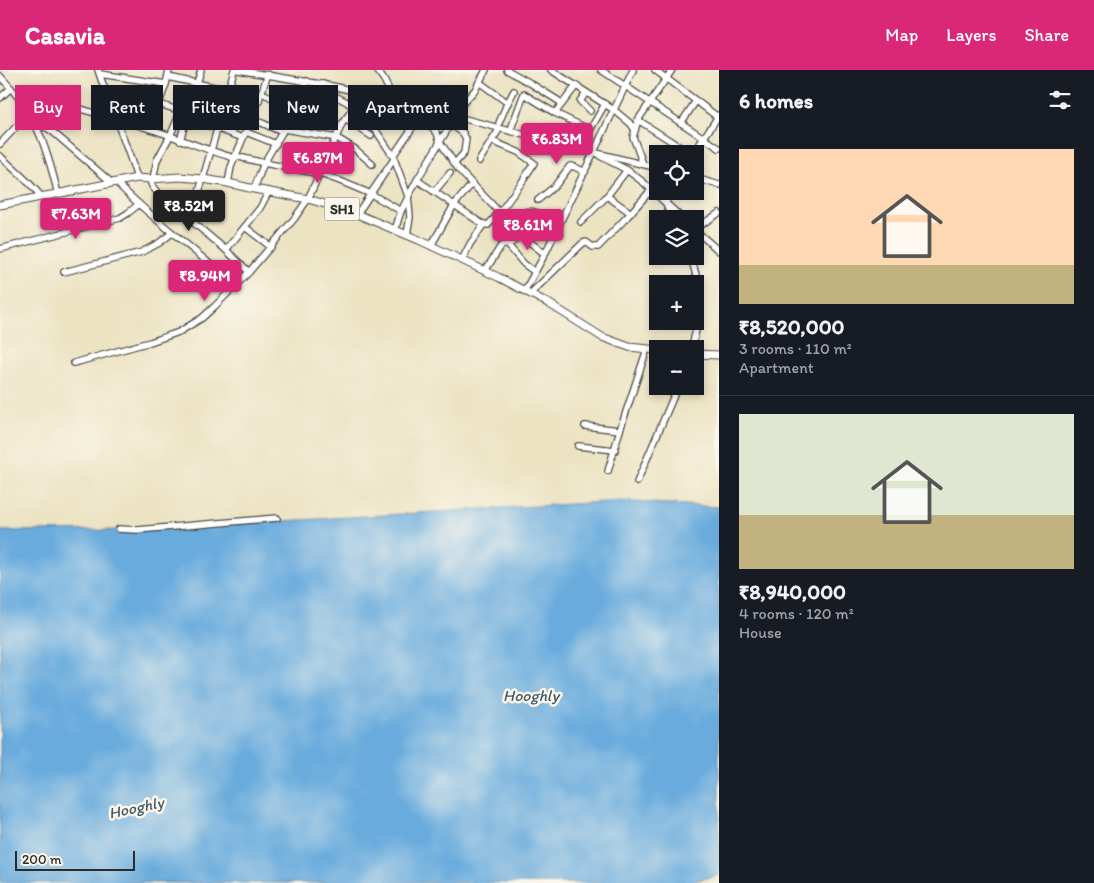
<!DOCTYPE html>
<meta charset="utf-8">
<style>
:root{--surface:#171b24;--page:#242831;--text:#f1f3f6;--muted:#9ea1a6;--line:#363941;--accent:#db2777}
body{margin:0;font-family:Itim,sans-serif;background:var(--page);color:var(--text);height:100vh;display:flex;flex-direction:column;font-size:19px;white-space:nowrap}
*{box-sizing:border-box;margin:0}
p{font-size:16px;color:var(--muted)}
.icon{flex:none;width:28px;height:28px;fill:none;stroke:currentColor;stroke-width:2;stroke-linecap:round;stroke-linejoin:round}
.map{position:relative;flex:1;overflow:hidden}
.details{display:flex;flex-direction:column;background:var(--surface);width:375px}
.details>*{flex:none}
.top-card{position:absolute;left:15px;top:15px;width:475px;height:45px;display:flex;gap:10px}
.tools{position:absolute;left:649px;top:75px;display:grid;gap:10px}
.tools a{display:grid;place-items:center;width:55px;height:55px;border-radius:0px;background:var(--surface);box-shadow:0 2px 8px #0003;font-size:25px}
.scale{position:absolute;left:15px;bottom:12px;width:120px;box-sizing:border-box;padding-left:5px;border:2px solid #2b2b2b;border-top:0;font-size:14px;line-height:18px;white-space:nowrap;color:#2b2b2b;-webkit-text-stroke:4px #fbf7ec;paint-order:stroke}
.price{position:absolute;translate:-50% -42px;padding:0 11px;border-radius:5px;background:var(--accent);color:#fff;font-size:16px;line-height:32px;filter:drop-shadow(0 1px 2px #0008)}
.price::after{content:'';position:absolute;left:50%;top:30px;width:15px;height:11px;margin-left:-8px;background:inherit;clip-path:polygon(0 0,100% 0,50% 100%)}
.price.current{background:#222;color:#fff}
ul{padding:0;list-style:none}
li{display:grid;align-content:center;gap:10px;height:265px;padding:0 20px}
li+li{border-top:1px solid var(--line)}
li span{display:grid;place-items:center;height:155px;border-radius:0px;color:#555}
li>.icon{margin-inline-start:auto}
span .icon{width:90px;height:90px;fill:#fffc;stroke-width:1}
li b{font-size:21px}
h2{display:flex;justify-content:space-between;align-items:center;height:60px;padding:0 20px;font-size:21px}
.tag{padding:0 18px;border-radius:0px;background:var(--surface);box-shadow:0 2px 8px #0003;font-size:18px;line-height:45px}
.tag.current{background:var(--accent);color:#fff}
header{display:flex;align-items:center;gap:30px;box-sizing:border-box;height:70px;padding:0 25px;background:var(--accent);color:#fff}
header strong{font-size:24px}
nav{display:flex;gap:28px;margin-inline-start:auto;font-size:18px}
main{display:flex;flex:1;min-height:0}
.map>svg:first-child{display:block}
.water{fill:#69abdd;stroke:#4a6b84}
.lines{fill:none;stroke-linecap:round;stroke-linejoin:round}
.minor-casing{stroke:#484742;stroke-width:8}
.major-casing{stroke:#484742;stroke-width:9}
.minor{stroke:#fff;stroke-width:5.5}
.major{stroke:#fff;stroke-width:7}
.labels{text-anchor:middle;stroke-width:5;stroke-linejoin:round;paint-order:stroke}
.shield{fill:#fbf7ec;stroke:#696865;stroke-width:1}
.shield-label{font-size:14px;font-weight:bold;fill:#2b2b2b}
.water-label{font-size:16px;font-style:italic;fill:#415869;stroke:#fbf7ec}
</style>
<header>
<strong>Casavia</strong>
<nav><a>Map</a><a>Layers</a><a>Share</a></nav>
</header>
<main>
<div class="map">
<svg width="719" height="813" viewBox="0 0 719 813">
<rect width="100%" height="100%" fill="#fbf7ec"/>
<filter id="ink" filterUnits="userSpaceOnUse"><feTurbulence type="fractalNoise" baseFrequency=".02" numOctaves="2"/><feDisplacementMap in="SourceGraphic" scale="10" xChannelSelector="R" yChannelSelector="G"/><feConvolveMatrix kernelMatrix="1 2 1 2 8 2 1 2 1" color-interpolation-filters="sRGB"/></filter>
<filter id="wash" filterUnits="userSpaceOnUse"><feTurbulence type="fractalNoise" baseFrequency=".0096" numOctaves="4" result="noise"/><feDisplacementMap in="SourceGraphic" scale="20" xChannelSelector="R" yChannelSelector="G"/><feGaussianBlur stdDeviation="1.12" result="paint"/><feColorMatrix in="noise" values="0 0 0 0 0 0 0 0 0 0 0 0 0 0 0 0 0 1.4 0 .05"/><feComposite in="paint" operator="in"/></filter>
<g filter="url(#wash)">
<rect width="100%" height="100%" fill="#ece3c3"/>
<path class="water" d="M620,431l99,6v368l-32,8h-687v-352l129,-1z"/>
</g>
<g filter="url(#ink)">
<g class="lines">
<g class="minor-casing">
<g id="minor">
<path d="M98,0c12,37 28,72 39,108"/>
<path d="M238,0l94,16 62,14 -10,-20 -7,-10"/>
<path d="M507,0l23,13 32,20"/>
<path d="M551,0l63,40 17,14 4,6"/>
<path d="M601,0l118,78"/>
<path d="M655,0l64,48"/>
<path d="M100,4l66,10"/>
<path d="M0,6c36,37 46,69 58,118"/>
<path d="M168,7l60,13"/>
<path d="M479,12l29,21"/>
<path d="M323,14l-1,5 3,2 20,10 9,6 21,22 18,27 15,40 2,21 -3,18"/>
<path d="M228,23l31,8"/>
<path d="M262,23l32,15"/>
<path d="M586,23l-6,8 10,10"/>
<path d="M0,28l11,-10"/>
<path d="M394,30l157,42 107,26"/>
<path d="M394,30l3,10 5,5 30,12 5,6 3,9 19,28 62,65 24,19"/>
<path d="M159,34l25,8"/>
<path d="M192,34l70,19 20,9"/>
<path d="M555,43l21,-27"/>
<path d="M188,48l55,20"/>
<path d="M345,49l26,17"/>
<path d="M638,50l53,34"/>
<path d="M499,53l7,-17 8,-15"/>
<path d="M681,53l15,-22"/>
<path d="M451,54l12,9 3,6 -2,14 -9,10"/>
<path d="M40,56l7,2 6,4 59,51"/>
<path d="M512,56l12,-32 31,19 35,17 15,-26"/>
<path d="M42,57c5,-9 11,-22 21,-24 27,10 56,16 84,25 30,9 58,22 88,30"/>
<path d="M150,59l16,-45 3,-14"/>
<path d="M284,59l53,9 18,11 17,15"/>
<path d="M246,62l30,12"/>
<path d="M180,70l21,-70"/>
<path d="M0,74l16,-17 15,-12"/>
<path d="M693,84l26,-39"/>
<path d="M0,86l29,27 13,14"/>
<path d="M235,86l29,7 56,11 20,7 31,13 30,17"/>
<path d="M393,86l24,-35"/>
<path d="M600,86l27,14 16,12 40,37"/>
<path d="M479,91l21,-33"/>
<path d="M643,94l-10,-27 5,-17 34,-50"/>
<path d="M695,108l24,7"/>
<path d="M150,109l2,7 4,5 70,59 23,22"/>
<path d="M153,109l4,-19 13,-24 11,-25"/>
<path d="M417,110l64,43 6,2h1l12,-13 22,-30 12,-19 -16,-11 -26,-11"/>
<path d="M117,113c36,38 81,67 118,104"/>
<path d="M228,113l3,-16 26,-62 11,-31"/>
<path d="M254,119l10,-26 20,-34 23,-48"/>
<path d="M669,121c-5,13 -2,16 3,28"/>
<path d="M434,122l16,-19"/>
<path d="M607,126l24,17"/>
<path d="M538,130l17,-14 15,-20 5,1 10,5"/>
<path d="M357,144l37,-55"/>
<path d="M191,150l43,-150"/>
<path d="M581,152l26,-26 20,-26"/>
<path d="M511,154c4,-3 8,-8 12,-11 12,-7 26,8 35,14"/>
<path d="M245,157l26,20"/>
<path d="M695,159l24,-16"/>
<path d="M395,160l6,-19 16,-31 47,-78 11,-12 11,-20"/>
<path d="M695,160l24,21"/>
<path d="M507,174l17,20 11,8"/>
<path d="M431,176l23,-41 18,-21"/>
<path d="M0,179l120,-31 8,-5 11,-9"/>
<path d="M226,180l34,-42 9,-17"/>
<path d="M690,186c8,21 12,44 8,66 -2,9 -5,18 -6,27"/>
<path d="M462,190l8,-16 14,-20"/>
<path d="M485,201l16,-25 10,-3 10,-8"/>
<path d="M64,202l78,-20 17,-9 13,-10"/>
<path d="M525,220l20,-36 88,-184"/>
<path d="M531,223l52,-50 3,-1 7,5h5l29,-30 24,-27"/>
<path d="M74,293l76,-21 29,-10 23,-14 13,-12 34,-34 45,-53 14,-20 34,-75 12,-17 8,-14"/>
<path d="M585,356l35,4"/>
<path d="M578,376l37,4"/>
<path d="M608,401l12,-41 27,-81"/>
<path d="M637,412l41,-96"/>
<path d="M119,459l18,1 140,-12"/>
</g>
</g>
<g class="major-casing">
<g id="major">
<path d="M0,135l137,-27 13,1 30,-2 23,2 25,4 26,6 54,10 27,8 22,7 62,26 79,37 50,26 54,34 27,10 29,3"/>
<path d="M695,284l24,1"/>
</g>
</g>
<use href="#minor" class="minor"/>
<use href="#major" class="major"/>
</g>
</g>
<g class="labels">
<rect class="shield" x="324.5" y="127.5" width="35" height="23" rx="4"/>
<g class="shield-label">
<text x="342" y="144">SH1</text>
</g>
<g class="water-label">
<text x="531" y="631">Hooghly</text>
<text transform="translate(136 737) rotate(-12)" y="6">Hooghly</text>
</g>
</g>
</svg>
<div class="tools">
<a><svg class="icon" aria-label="locate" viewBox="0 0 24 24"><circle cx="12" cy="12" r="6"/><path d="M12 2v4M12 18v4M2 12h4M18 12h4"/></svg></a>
<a><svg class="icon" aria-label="layers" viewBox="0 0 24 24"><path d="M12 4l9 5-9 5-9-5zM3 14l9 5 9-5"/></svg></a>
<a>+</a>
<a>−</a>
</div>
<div class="scale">200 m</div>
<b class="price" style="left:557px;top:95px">₹6.83M</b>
<b class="price" style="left:318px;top:114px">₹6.87M</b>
<b class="price current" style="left:189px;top:162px">₹8.52M</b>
<b class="price" style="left:76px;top:170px">₹7.63M</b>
<b class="price" style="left:528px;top:181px">₹8.61M</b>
<b class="price" style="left:205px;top:232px">₹8.94M</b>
<div class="top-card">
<a class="tag current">Buy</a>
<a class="tag">Rent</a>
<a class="tag">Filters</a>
<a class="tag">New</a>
<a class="tag">Apartment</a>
</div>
</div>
<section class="details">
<h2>6 homes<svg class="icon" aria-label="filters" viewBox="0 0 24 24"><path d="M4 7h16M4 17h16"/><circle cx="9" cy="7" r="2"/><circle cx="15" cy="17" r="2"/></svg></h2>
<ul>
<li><span style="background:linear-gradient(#ffd9b3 75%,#c2b280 0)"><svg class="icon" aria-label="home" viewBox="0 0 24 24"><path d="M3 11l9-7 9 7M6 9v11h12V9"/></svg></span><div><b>₹8,520,000</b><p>3 rooms · 110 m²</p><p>Apartment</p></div></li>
<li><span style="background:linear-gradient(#dfe7d0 65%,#c2b280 0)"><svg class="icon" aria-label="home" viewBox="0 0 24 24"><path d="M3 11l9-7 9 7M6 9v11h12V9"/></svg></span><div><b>₹8,940,000</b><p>4 rooms · 120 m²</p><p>House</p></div></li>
</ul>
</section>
</main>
